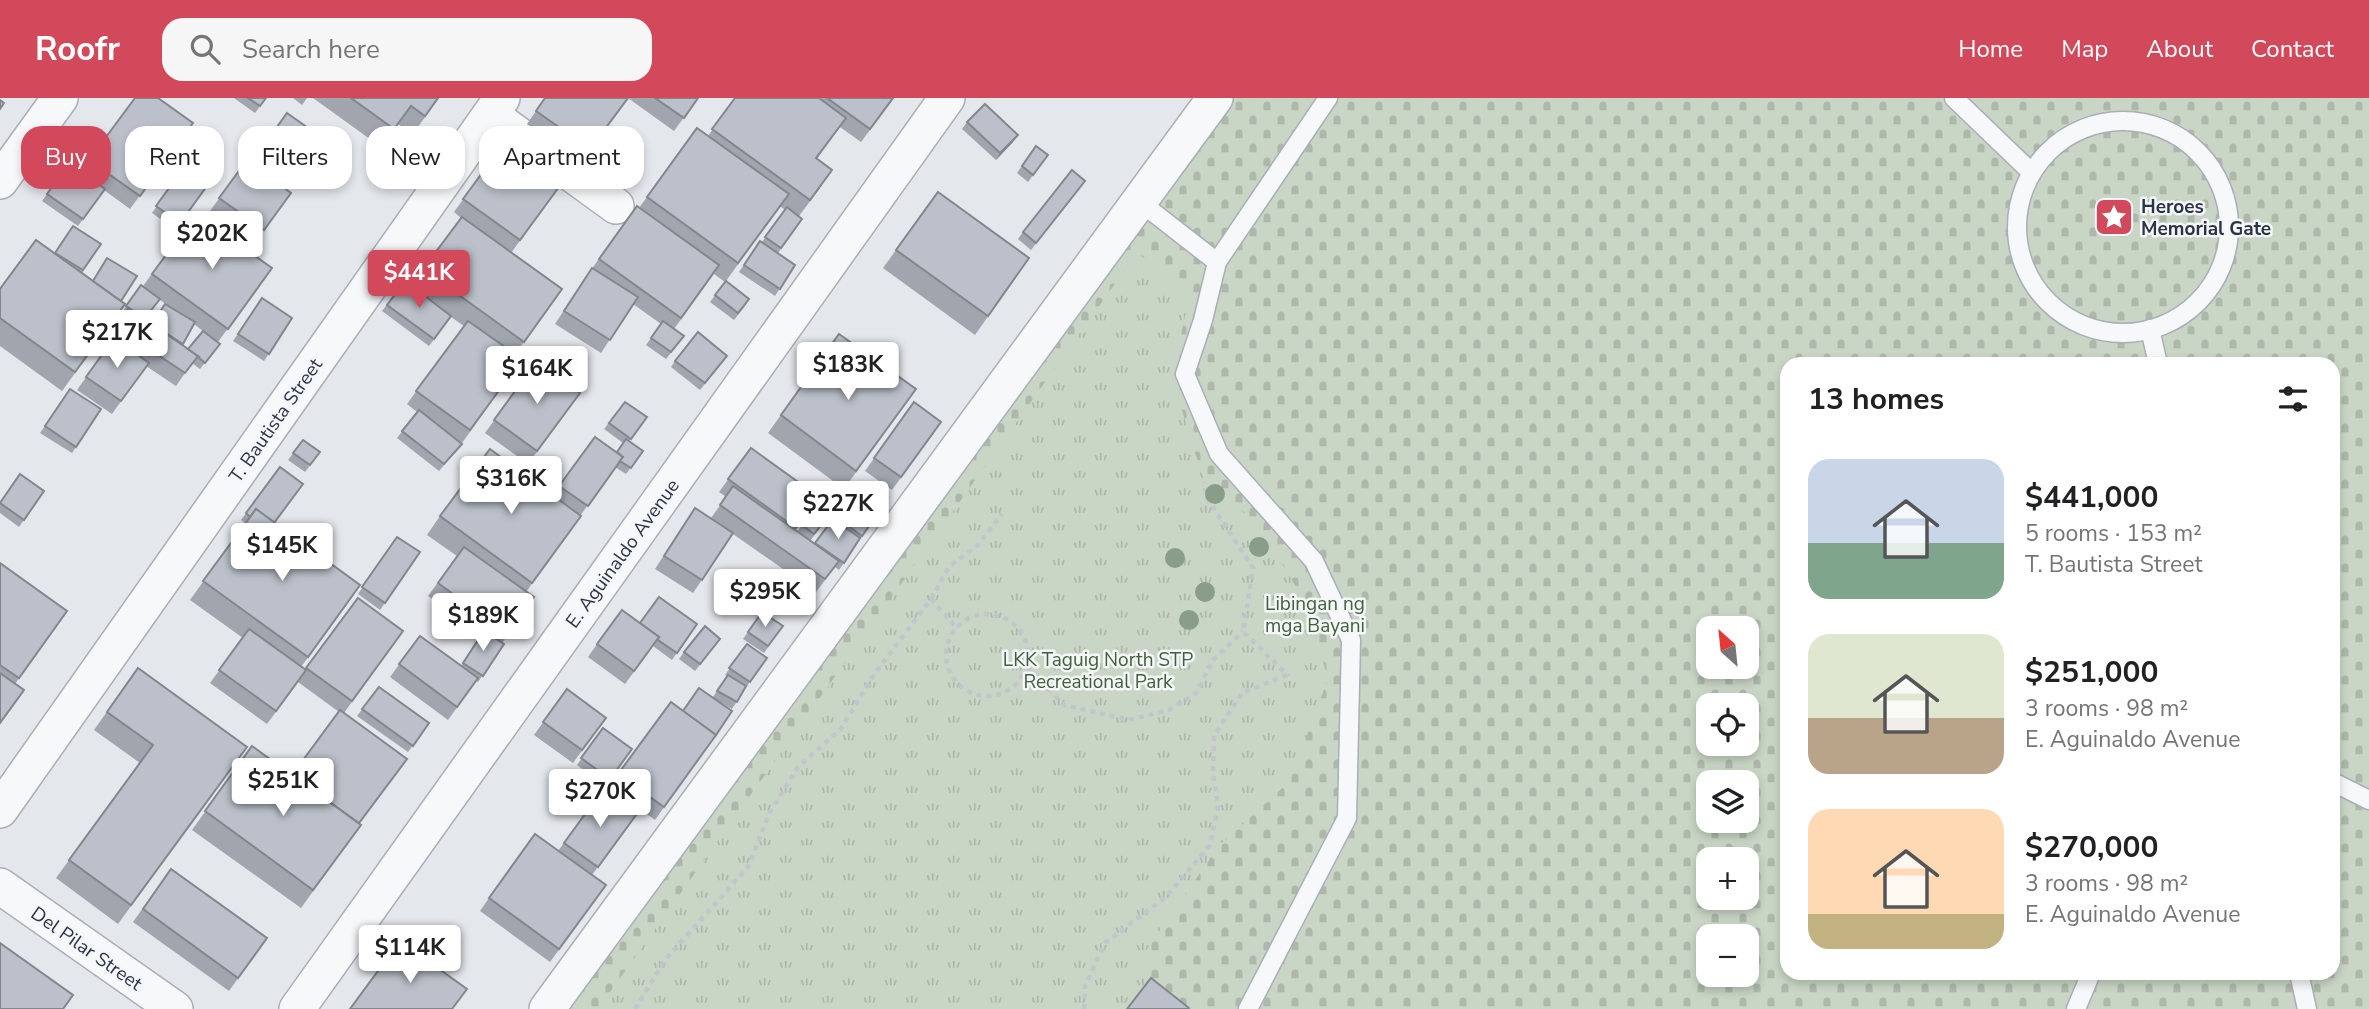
<!DOCTYPE html>
<meta charset="utf-8">
<style>
:root{--surface:#fff;--page:#f6f6f6;--text:#202124;--muted:#757577;--accent:#d1495b}
body{margin:0;font-family:"Nunito Sans",sans-serif;background:var(--page);color:var(--text);height:100vh;display:flex;flex-direction:column;font-size:26px;white-space:nowrap}
*{box-sizing:border-box;margin:0}
p{font-size:23px;color:var(--muted)}
.icon{flex:none;width:38px;height:38px;fill:none;stroke:currentColor;stroke-width:2;stroke-linecap:round;stroke-linejoin:round}
.map{position:relative;flex:1;overflow:hidden}
.drawer{position:absolute;left:1780px;top:259px;width:560px;height:623px;display:flex;flex-direction:column;background:var(--surface);border-radius:21px;box-shadow:0 4px 10px #0003}
.drawer>*{flex:none}
.top-card{position:absolute;left:21px;top:28px;width:665px;height:63px;display:flex;gap:14px}
.needle{width:46px;rotate:333deg}
.fabs{position:absolute;left:1696px;top:518px;display:grid;gap:14px}
.fabs a{display:grid;place-items:center;width:63px;height:63px;border-radius:14px;background:var(--surface);box-shadow:0 4px 10px #0003;font-size:35px}
.price{position:absolute;translate:-50% -60px;padding:0 16px;border-radius:7px;background:#fff;color:#222;font-size:23px;line-height:46px;filter:drop-shadow(0 2px 4px #0008)}
.price::after{content:'';position:absolute;left:50%;top:42px;width:21px;height:16px;margin-left:-10px;background:inherit;clip-path:polygon(0 0,100% 0,50% 100%)}
.price.active{background:var(--accent);color:#fff}
ul{padding:0;list-style:none}
li{display:flex;align-items:center;gap:21px;height:175px;padding:0 28px}
li span{display:grid;place-items:center;flex:none;width:196px;height:140px;border-radius:21px;color:#555}
li>.icon{margin-inline-start:auto}
span .icon{width:84px;height:84px;fill:#fffc;stroke-width:1}
li b{font-size:30px}
h2{display:flex;justify-content:space-between;align-items:center;height:84px;padding:0 28px;font-size:30px}
.chip{padding:0 24px;border-radius:21px;background:var(--surface);box-shadow:0 4px 10px #0003;font-size:24px;line-height:63px}
.chip.active{background:var(--accent);color:#fff}
header{display:flex;align-items:center;gap:42px;box-sizing:border-box;height:98px;padding:0 35px;background:var(--accent);color:#fff}
header strong{font-size:33px}
nav{display:flex;gap:38px;margin-inline-start:auto;font-size:24px}
.search{width:490px;height:63px;background:var(--page);display:flex;align-items:center;gap:18px;box-sizing:border-box;padding:0 24px;border-radius:21px;color:var(--muted);font-size:26px}
.map>svg:first-child{display:block}
.cemetery{fill:url(#cemetery-stones);fill-rule:evenodd}
.park{fill:url(#park-tufts)}
.lines{fill:none;stroke-linecap:round;stroke-linejoin:round}
.service-casing{stroke:#a9aeb7;stroke-width:21}
.minor-casing{stroke:#a9aeb7;stroke-width:38}
.path{stroke:#c2c5cb;stroke-width:4.5;stroke-dasharray:5 5;stroke-linecap:butt}
.service{stroke:#f7f8fa;stroke-width:18}
.minor{stroke:#f7f8fa;stroke-width:35}
.tree{fill:#899d89}
.wall{fill:#a1a5ae;fill-rule:evenodd}
.shaded-wall{fill:#83868d}
.building{fill:#bbc0ca;stroke:#83868d;stroke-width:2}
.labels{text-anchor:middle;stroke-width:5;stroke-linejoin:round;paint-order:stroke}
.poi-label{font-size:19px;font-weight:bold;fill:#2b3445;stroke:#f4f6f9;text-anchor:start}
.street-label{font-size:19px;fill:#2b3445;stroke:#f4f6f9}
.park-label{font-size:19px;fill:#3f6138;stroke:#f4f6f9}
</style>
<header>
<strong>Roofr</strong>
<div class="search"><svg class="icon" aria-label="search" viewBox="0 0 24 24"><circle cx="10" cy="10" r="6"/><path d="M15 15l6 6"/></svg>Search here</div>
<nav><a>Home</a><a>Map</a><a>About</a><a>Contact</a></nav>
</header>
<div class="map">
<svg width="2369" height="911" viewBox="0 0 2369 911">
<defs>
<pattern id="cemetery-stones" width="16" height="16" patternUnits="userSpaceOnUse" patternTransform="scale(1.75)"><rect width="16" height="16" fill="#c9d6c5"/><path d="M2 7V4a2 2 0 0 1 4 0v3zM10 15v-3a2 2 0 0 1 4 0v3z" fill="#adb8ab"/></pattern>
<pattern id="park-tufts" width="24" height="20" patternUnits="userSpaceOnUse" patternTransform="scale(1.75)"><rect width="24" height="20" fill="#c9d6c5"/><path d="M3 7l-1-3M5 7V3M7 7l1-3M15 17l-1-3M17 17v-4M19 17l1-3" fill="none" stroke="#adb8ab"/></pattern>
</defs>
<rect width="100%" height="100%" fill="#e4e7ec"/>
<path class="cemetery" d="M1205,0h1164v911h-1830zM1787,266h546v609h-546zM1708,530h38v39h-38zM1708,607h38v39h-38zM1708,684h38v39h-38zM1708,761h38v39h-38zM1708,838h38v39h-38z"/>
<path class="park" d="M1137,155l53,39 -18,86 30,97 56,49 49,81 21,74 -38,102 -71,65 -72,103 -4,29 37,31h-582z"/>
<g class="lines">
<g class="service-casing">
<g id="service">
<path d="M1954,0l77,74"/>
<circle cx="2123" cy="129" r="106"/>
<path d="M1140,104l77,60 111,-164"/>
<path d="M1217,164l-14,58 -18,54 34,80 95,107 37,79 -4,178 -99,191"/>
<path d="M2150,231l8,35"/>
<path d="M2333,684l36,18"/>
<path d="M2299,875l8,36"/>
<path d="M2076,911l15,-36"/>
</g>
</g>
<g class="minor-casing">
<g id="minor">
<path d="M491,17l125,91"/>
<path d="M0,83l60,-83"/>
<path d="M0,712l502,-712"/>
<path d="M0,788l175,123"/>
<path d="M297,911l650,-911"/>
<path d="M547,911l668,-911"/>
</g>
</g>
<g class="path">
<path d="M931,501l25,28"/>
<circle cx="987" cy="557" r="41"/>
<path d="M1027,569l37,38 65,15 40,-10 27,-17 17,-33 30,-29"/>
<path d="M635,911l30,-49 83,-93 22,-55 28,-45 42,-37 35,-57 56,-74 18,-32 28,-21 25,-32"/>
<path d="M1084,911l1,-23 20,-43 62,-47 43,-51 8,-38 -5,-34 1,-37 28,-43 45,-18 -44,-44 10,-63 -46,-70 -3,-16"/>
</g>
<use href="#service" class="service"/>
<use href="#minor" class="minor"/>
</g>
<g class="tree">
<circle cx="1215" cy="396" r="10"/>
<circle cx="1259" cy="449" r="10"/>
<circle cx="1175" cy="460" r="10"/>
<circle cx="1205" cy="494" r="10"/>
<circle cx="1189" cy="522" r="10"/>
</g>
<g class="wall">
<path d="M135,0l58,25 -63,86 -26,-19 -26,36 -36,-25 27,-37 12,8z"/>
<path d="M234,0h32l-11,15z"/>
<path d="M293,0h14l-5,7z"/>
<path d="M313,0h126l-27,37 -14,-11 -17,23z"/>
<path d="M628,0l-47,65 -54,-39 9,-13z"/>
<path d="M628,0h70l-24,33z"/>
<path d="M735,0h159l-33,44 -21,-15 -23,32 3,29 -21,28 3,3 -24,34 17,12 -20,31 -36,-24 21,-31 2,1 23,-32 -5,-4 -54,75 23,18 -4,7 -11,14 -24,-18 15,-20 -11,-8 -40,55 10,7 -18,23 -20,-14 15,-21 -28,-20 -32,49 -46,-29 28,-43 54,-75 2,2 58,-80 11,8z"/>
<path d="M287,15l31,22 -25,35 -31,-23z"/>
<path d="M967,24l46,20 -17,18 -34,-31z"/>
<path d="M510,37l57,41 -56,77 38,55 -34,46 7,5 -65,91 -18,21 -42,-33 20,-26 -10,-8 57,-78 -13,-9 -22,29 -47,-35 23,-30 6,5 50,-68 -7,-6z"/>
<path d="M1036,48l12,9 -20,27 -11,-9z"/>
<path d="M247,62l44,33 -37,50 -44,-32z"/>
<path d="M183,71l24,17 -31,44 -24,-17z"/>
<path d="M1080,89l-49,63 -13,-11 5,-7z"/>
<path d="M938,94l91,66 -54,77 -92,-67z"/>
<path d="M196,116l76,54 -54,74 2,2 -5,6 -15,19 -8,-6 -16,23 -30,-20 -34,48 -35,-24 34,-48 -4,-2 17,-25 -3,-2 22,-27zM160,202l7,5 -15,19 -7,-5zM194,226l9,7 -15,18 -6,-4z"/>
<path d="M101,146l-19,29 39,28 -9,21 -50,69 -62,-45v-57l55,-36z"/>
<path d="M262,200l30,20 -28,43 -31,-20z"/>
<path d="M839,236l64,73 -59,82 -76,-56z"/>
<path d="M727,258l-27,34 -29,-23 4,-6z"/>
<path d="M537,263l43,32 -52,71 -43,-31z"/>
<path d="M70,291l31,20 -29,44 -32,-20z"/>
<path d="M625,304l22,15 -18,24 14,10 -17,23 -11,-7 -89,125 8,5 -32,46 2,1 -26,38 -2,-1 -28,39 -58,-43 30,-41 41,30 20,-32 -53,-38 29,-40 -30,-21 13,-19 113,-21 42,-58 22,15 6,-9 -19,-14z"/>
<path d="M914,304l18,33 -40,55 -27,-19z"/>
<path d="M303,342l17,12 -15,20 -17,-12z"/>
<path d="M751,350l68,49 -24,33 2,2 5,-7 26,-8 -18,24 5,3 18,-25 3,2 25,-33 23,17 -45,65 -4,-3 -19,25 -83,-58 -40,59 -38,-24 40,-61 16,10 15,-21 -7,-5z"/>
<path d="M280,369l-6,56 74,80 -47,64 4,3 53,-72 45,33 -59,82 15,111 -11,19 -47,65 -109,-78 60,-84 40,29 47,-63 -41,-30 -31,42 -57,-41 33,-45 -53,-38 55,-77 -4,-3z"/>
<path d="M44,393l-25,36 -19,-14v-11z"/>
<path d="M397,439l23,15 -40,58 -22,-16z"/>
<path d="M0,465l67,48 -52,73 -15,40z"/>
<path d="M762,514l21,14 -19,27 -21,-14z"/>
<path d="M640,525l57,1 -25,36 -19,-14 -28,38 -37,-27 9,-13z"/>
<path d="M720,541l-25,32 -16,-12 5,-7z"/>
<path d="M747,546l20,14 -22,31 -13,20 -12,-7 12,9 -77,109 -46,-33 62,-85 12,9 30,-14 14,-21 -2,-1z"/>
<path d="M138,570l109,79 -129,177 -62,-46 84,-115 -46,-33z"/>
<path d="M379,589l50,36 -21,29 -51,-36z"/>
<path d="M567,591l39,29 -33,45 -39,-28z"/>
<path d="M603,630l29,21 -27,37 -28,-21z"/>
<path d="M602,693l34,24 -44,60 14,10 -56,77 -70,-51 9,-13 69,-47z"/>
<path d="M171,771l96,69 -38,53 -96,-69z"/>
</g>
<path class="shaded-wall" d="M1018,37l-5,7 -17,18 4,-7z"/>
<g class="building">
<path d="M135,0h23l35,25 -53,73 -51,-36z"/>
<path d="M248,0h18l-6,8z"/>
<path d="M351,0h87l-13,18 -14,-10 -17,23z"/>
<path d="M545,0h83l-38,51 -54,-38z"/>
<path d="M655,0h43l-14,20z"/>
<path d="M735,0h84l27,20 -30,40 16,12 -22,30 -98,-71z"/>
<path d="M827,0h66l-23,31z"/>
<path d="M0,2l4,3 -4,6z"/>
<path d="M985,6l33,31 -18,18 -33,-31z"/>
<path d="M287,15l31,22 -20,28 -31,-22z"/>
<path d="M697,30l92,66 -51,69 -91,-66z"/>
<path d="M510,37l57,41 -47,64 -57,-41z"/>
<path d="M1036,48l12,9 -15,20 -11,-9z"/>
<path d="M247,62l44,33 -27,37 -45,-32z"/>
<path d="M69,66l36,25 -22,30 -36,-25z"/>
<path d="M183,71l24,17 -27,37 -24,-17z"/>
<path d="M1072,72l13,11 -49,62 -13,-11z"/>
<path d="M938,94l91,66 -41,58 -92,-66z"/>
<path d="M637,108l82,59 -38,53 -82,-59z"/>
<path d="M787,109l15,12 -21,29 -16,-11z"/>
<path d="M196,116l76,54 -44,61 -76,-55z"/>
<path d="M462,119l100,72 -38,53 -101,-73z"/>
<path d="M73,128l28,18 -18,26 -28,-17z"/>
<path d="M36,142l89,64 -50,68 -75,-54v-29z"/>
<path d="M760,143l35,24 -15,24 -36,-24z"/>
<path d="M107,160l30,18 -16,25 -28,-20z"/>
<path d="M592,170l46,29 -28,43 -46,-29z"/>
<path d="M405,183l46,35 -17,23 -47,-34z"/>
<path d="M726,183l23,18 -11,14 -23,-18z"/>
<path d="M141,187l19,14 -16,20 -18,-13z"/>
<path d="M262,200l30,20 -23,36 -31,-20z"/>
<path d="M165,206l30,18 -12,22 -31,-20z"/>
<path d="M129,210l69,48 -13,17 -69,-46z"/>
<path d="M468,223l54,38 -52,71 -54,-39z"/>
<path d="M663,223l21,15 -13,16 -20,-14z"/>
<path d="M203,233l17,13 -15,19 -8,-7h1l-10,-7z"/>
<path d="M698,234l29,24 -22,27 -30,-22z"/>
<path d="M839,236l77,55 -60,82 -75,-56z"/>
<path d="M114,240l35,25 -28,38 -35,-24z"/>
<path d="M537,263l43,32 -43,58 -43,-31z"/>
<path d="M70,291l31,20 -25,38 -31,-21z"/>
<path d="M625,304l22,15 -16,22 -22,-16z"/>
<path d="M914,304l27,20 -40,55 -27,-19z"/>
<path d="M419,312l43,34 -18,20 -42,-33z"/>
<path d="M595,339l28,20 -35,49 -29,-20z"/>
<path d="M626,341l17,12 -12,17 -11,-7 3,-4 -6,-5z"/>
<path d="M303,342l17,12 -10,13 -17,-12z"/>
<path d="M751,350l68,49 -23,31 -68,-49z"/>
<path d="M490,351l91,67 -49,67 -92,-67z"/>
<path d="M280,369l23,17 -29,39 -18,-14 -6,8 -4,-4z"/>
<path d="M20,376l24,17 -20,29 -24,-17z"/>
<path d="M733,388l106,75 -14,18 -105,-74z"/>
<path d="M861,390l23,17 -22,31 -24,-18z"/>
<path d="M816,409l12,10 -14,17 -12,-9z"/>
<path d="M695,410l38,25 -31,47 -38,-24z"/>
<path d="M256,411l104,76 -52,72 -105,-76z"/>
<path d="M833,421l27,19 -16,25 -29,-20z"/>
<path d="M397,439l23,15 -35,51 -23,-16z"/>
<path d="M464,449l70,50 -26,37 -70,-51z"/>
<path d="M0,465l67,48 -48,67 -19,-13z"/>
<path d="M659,499l38,27 -20,29 -19,-13 1,-3 -19,-14z"/>
<path d="M358,500l45,33 -51,70 -46,-33z"/>
<path d="M622,512l37,27 -25,34 -37,-27z"/>
<path d="M762,514l21,14 -15,20 -20,-14z"/>
<path d="M705,528l15,13 -20,25 -16,-12z"/>
<path d="M249,531l57,41 -30,41 -57,-41z"/>
<path d="M484,533l20,13 -21,32 -20,-13z"/>
<path d="M420,538l58,42 -21,29 -58,-43z"/>
<path d="M747,546l20,14 -17,24 -21,-14z"/>
<path d="M138,570l109,79 -116,158 -62,-45 84,-115 -46,-33z"/>
<path d="M0,575l24,17 -24,33z"/>
<path d="M728,577l18,11 -9,16 -20,-11z"/>
<path d="M379,589l50,36 -16,23 -51,-37z"/>
<path d="M699,590l33,23 -16,24 -33,-24z"/>
<path d="M567,591l39,29 -24,32 -39,-28z"/>
<path d="M671,604l45,33 -52,72 -46,-33z"/>
<path d="M340,612l67,49 -48,64 -67,-48z"/>
<path d="M603,630l29,21 -22,30 -29,-21z"/>
<path d="M252,648l109,79 -48,65 -108,-79z"/>
<path d="M602,693l34,24 -38,52 -34,-24z"/>
<path d="M535,736l71,51 -47,64 -70,-51z"/>
<path d="M171,771l96,69 -29,40 -95,-69z"/>
<path d="M400,843l67,48 -15,20h-102z"/>
<path d="M0,845l73,52 -10,14h-63z"/>
<path d="M1151,880l38,30 -1,1h-61z"/>
</g>
<defs>
<g id="sight-square" transform="scale(2.0125)"><rect x="-9" y="-9" width="18" height="18" rx="4" fill="#d1495b" stroke="#f4f6f9"/><path d="M0-6L1.8-2.2L6-1.7L2.9 1.2L3.7 5.4L0 3.3L-3.7 5.4L-2.9 1.2L-6-1.7L-1.8-2.2Z" fill="#fff"/></g>
</defs>
<g fill-rule="evenodd">
<use href="#sight-square" x="2114" y="119"/>
</g>
<g class="labels">
<g class="poi-label">
<text x="2141" y="115">Heroes<tspan x="2141" dy="22">Memorial Gate</tspan></text>
</g>
<g class="street-label">
<text transform="translate(275 322) rotate(-55)" y="7">T. Bautista Street</text>
<text transform="translate(622 455) rotate(-54)" y="7">E. Aguinaldo Avenue</text>
<text transform="translate(87 850) rotate(35)" y="7">Del Pilar Street</text>
</g>
<g class="park-label">
<text x="1315" y="512">Libingan ng<tspan x="1315" dy="22">mga Bayani</tspan></text>
<text x="1098" y="568">LKK Taguig North STP<tspan x="1098" dy="22">Recreational Park</tspan></text>
</g>
</g>
</svg>
<div class="fabs">
<a><svg class="needle" viewBox="-14 -14 28 28"><path d="M0-13l5 13h-10z" fill="#e53935"/><path d="M0 13l5-13h-10z" fill="#757577"/></svg></a>
<a><svg class="icon" aria-label="locate" viewBox="0 0 24 24"><circle cx="12" cy="12" r="6"/><path d="M12 2v4M12 18v4M2 12h4M18 12h4"/></svg></a>
<a><svg class="icon" aria-label="layers" viewBox="0 0 24 24"><path d="M12 4l9 5-9 5-9-5zM3 14l9 5 9-5"/></svg></a>
<a>+</a>
<a>−</a>
</div>
<b class="price" style="left:212px;top:173px">$202K</b>
<b class="price active" style="left:419px;top:212px">$441K</b>
<b class="price" style="left:117px;top:272px">$217K</b>
<b class="price" style="left:848px;top:304px">$183K</b>
<b class="price" style="left:537px;top:308px">$164K</b>
<b class="price" style="left:511px;top:418px">$316K</b>
<b class="price" style="left:838px;top:443px">$227K</b>
<b class="price" style="left:282px;top:485px">$145K</b>
<b class="price" style="left:765px;top:531px">$295K</b>
<b class="price" style="left:483px;top:555px">$189K</b>
<b class="price" style="left:283px;top:720px">$251K</b>
<b class="price" style="left:600px;top:731px">$270K</b>
<b class="price" style="left:410px;top:887px">$114K</b>
<div class="top-card">
<a class="chip active">Buy</a>
<a class="chip">Rent</a>
<a class="chip">Filters</a>
<a class="chip">New</a>
<a class="chip">Apartment</a>
</div>
<section class="drawer">
<h2>13 homes<svg class="icon" aria-label="filters" viewBox="0 0 24 24"><path d="M4 7h16M4 17h16"/><circle cx="9" cy="7" r="2"/><circle cx="15" cy="17" r="2"/></svg></h2>
<ul>
<li><span style="background:linear-gradient(#c9d6e8 60%,#7fa58c 0)"><svg class="icon" aria-label="home" viewBox="0 0 24 24"><path d="M3 11l9-7 9 7M6 9v11h12V9"/></svg></span><div><b>$441,000</b><p>5 rooms · 153 m²</p><p>T. Bautista Street</p></div></li>
<li><span style="background:linear-gradient(#dfe7d0 60%,#b9a48a 0)"><svg class="icon" aria-label="home" viewBox="0 0 24 24"><path d="M3 11l9-7 9 7M6 9v11h12V9"/></svg></span><div><b>$251,000</b><p>3 rooms · 98 m²</p><p>E. Aguinaldo Avenue</p></div></li>
<li><span style="background:linear-gradient(#ffd9b3 75%,#c2b280 0)"><svg class="icon" aria-label="home" viewBox="0 0 24 24"><path d="M3 11l9-7 9 7M6 9v11h12V9"/></svg></span><div><b>$270,000</b><p>3 rooms · 98 m²</p><p>E. Aguinaldo Avenue</p></div></li>
</ul>
</section>
</div>
